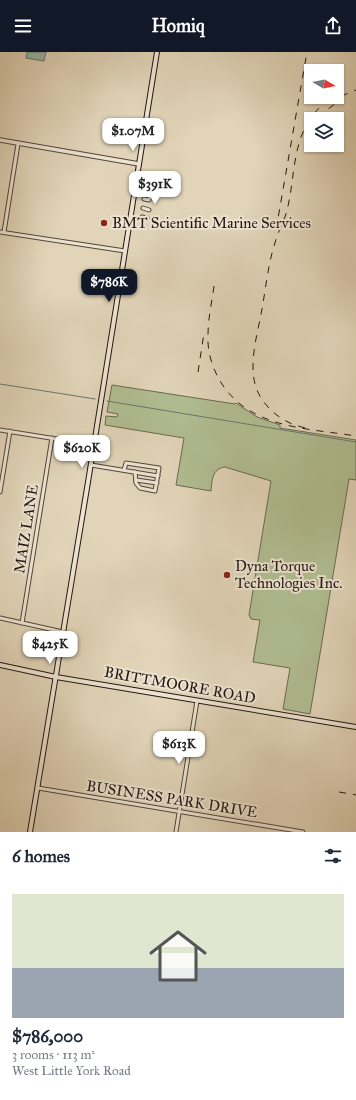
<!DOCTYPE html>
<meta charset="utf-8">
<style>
:root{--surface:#fff;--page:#f2f2f3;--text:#1f2937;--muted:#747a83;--accent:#111827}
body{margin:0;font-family:"IM FELL Great Primer",serif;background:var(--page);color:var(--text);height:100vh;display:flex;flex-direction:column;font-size:15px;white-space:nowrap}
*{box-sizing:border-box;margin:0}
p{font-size:13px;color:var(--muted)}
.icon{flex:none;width:22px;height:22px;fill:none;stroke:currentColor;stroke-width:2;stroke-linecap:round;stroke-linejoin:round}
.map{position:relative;height:780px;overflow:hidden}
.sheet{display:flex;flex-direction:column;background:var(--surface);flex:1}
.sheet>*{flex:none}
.needle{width:26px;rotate:100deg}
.buttons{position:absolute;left:304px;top:12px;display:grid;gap:8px}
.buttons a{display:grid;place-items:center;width:40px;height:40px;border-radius:0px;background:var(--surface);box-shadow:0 1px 3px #0004;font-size:20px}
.price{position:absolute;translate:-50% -34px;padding:0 9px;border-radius:8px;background:#fff;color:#222;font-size:13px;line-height:26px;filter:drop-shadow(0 1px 2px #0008)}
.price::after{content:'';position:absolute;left:50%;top:24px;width:12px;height:9px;margin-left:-6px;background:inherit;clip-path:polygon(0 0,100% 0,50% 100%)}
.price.current{background:var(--accent);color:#fff}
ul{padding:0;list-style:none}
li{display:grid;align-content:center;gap:8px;height:212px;padding:0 12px}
li span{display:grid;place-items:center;height:124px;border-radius:0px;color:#555}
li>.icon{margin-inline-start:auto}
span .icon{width:72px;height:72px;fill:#fffc;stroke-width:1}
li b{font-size:17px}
h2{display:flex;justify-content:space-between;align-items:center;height:48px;padding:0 12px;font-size:17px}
header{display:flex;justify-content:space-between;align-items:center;height:52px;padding:0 12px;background:var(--accent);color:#fff;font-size:18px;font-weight:700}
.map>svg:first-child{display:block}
.green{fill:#b0bd91;stroke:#696a51}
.water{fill:#94b8ad;stroke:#66776f}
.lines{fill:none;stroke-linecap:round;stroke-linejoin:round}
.stream{stroke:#66776f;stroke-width:1}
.minor-casing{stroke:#52463b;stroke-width:5}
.tertiary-casing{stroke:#52463b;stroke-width:5.5}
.secondary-casing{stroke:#221611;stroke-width:6}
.minor{stroke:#ece3d1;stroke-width:3}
.tertiary{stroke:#ece3d1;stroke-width:3.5}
.secondary{stroke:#ece3d1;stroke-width:4}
.rail{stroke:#221611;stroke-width:1;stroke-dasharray:7 7;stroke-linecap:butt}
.poi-dot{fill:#8f2418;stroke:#ece3d1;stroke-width:1.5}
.labels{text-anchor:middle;stroke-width:4;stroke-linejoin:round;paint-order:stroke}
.poi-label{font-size:15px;fill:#221611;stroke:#ece3d1;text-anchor:start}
.street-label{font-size:15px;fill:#221611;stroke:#ece3d1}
</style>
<header><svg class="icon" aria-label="menu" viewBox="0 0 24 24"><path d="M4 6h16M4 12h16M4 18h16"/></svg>Homiq<svg class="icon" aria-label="share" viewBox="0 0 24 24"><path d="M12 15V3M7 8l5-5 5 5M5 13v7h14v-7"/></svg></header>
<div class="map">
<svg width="356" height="780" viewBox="0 0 356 780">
<rect width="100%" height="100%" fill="#e1d4b8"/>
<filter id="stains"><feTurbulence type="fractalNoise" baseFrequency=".005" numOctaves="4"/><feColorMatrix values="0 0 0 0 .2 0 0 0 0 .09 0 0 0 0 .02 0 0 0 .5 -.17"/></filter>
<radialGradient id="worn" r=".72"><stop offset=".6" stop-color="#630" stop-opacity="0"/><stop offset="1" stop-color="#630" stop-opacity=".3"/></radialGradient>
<path class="green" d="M112,333l123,19 1,-1 21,14 23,8v3l76,12v40l-7,-1 -39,235 -27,-5 7,-41 -37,-6 7,-42 -9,-1 -2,-4 22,-134 -46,-14c-13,2 -13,13 -14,24l-35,-6 8,-47 -79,-13 1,-9 11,1 1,-3 -11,-2z"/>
<path class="water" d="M27,0h19l-2,9 -18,-3z"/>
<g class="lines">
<g class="stream">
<path d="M0,332l95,15"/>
<path d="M107,349l249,41"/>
</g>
<g class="minor-casing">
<g id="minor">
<path d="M144,147l5,1 2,-10"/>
<path d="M143,156l6,2"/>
<path d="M142,165l5,1"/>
<path d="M0,180l125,19"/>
<path d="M4,180l14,-88"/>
<path d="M0,378l94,15"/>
<path d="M91,413l67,11"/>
<path d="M124,418l2,-7 33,5 -4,23 -15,-3 -4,-5 -1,-11"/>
<path d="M136,428l21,3"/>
<path d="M0,440l10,-61"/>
<path d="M0,566l63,14"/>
<path d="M22,571l30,-185"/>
<path d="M38,736l265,44"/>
<path d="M176,780l21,-131"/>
</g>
</g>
<g class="tertiary-casing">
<path id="tertiary" d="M0,88l139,24"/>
</g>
<g class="secondary-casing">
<g id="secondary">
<path d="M0,613l56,12 300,50"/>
<path d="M30,780l58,-350 69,-430"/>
</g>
</g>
<use href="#minor" class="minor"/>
<use href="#tertiary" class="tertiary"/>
<use href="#secondary" class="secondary"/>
<g class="rail">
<path d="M329,51l10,-6 17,-7"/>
<path d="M319,67l8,-9 9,-7"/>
<path d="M276,178l31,-178"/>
<path d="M214,234c-2,16 -6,32 -6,49 -1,16 4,32 12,46 29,48 87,47 136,55"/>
<path d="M198,320l6,-39"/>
<path d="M305,376c-6,-2 -12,-3 -17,-6 -15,-7 -29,-22 -33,-38 -6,-24 3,-52 7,-75 4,-22 6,-45 13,-66 3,-13 11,-24 13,-37 6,-26 5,-56 18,-80 6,-12 15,-21 26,-29"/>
<path d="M339,740l17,3"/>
</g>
</g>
<g class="poi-dot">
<circle cx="104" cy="171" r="4"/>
<circle cx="227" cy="523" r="4"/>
</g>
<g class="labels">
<g class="poi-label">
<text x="112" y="176">BMT Scientific Marine Services</text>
<text x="235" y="519">Dyna Torque<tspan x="235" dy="17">Technologies Inc.</tspan></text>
</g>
<g class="street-label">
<text transform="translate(26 477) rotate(-81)" y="5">MAIZ LANE</text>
<text transform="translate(180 633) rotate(10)" y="5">BRITTMOORE ROAD</text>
<text transform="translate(172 747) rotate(9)" y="5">BUSINESS PARK DRIVE</text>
</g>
</g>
<rect width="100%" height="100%" filter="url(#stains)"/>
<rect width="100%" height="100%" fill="url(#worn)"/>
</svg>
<div class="buttons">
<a><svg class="needle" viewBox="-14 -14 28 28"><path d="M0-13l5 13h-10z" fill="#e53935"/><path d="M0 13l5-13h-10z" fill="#747a83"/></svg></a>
<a><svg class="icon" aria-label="layers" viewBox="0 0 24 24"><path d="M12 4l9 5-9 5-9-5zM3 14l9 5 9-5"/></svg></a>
</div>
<b class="price" style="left:133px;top:100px">$1.07M</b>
<b class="price" style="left:155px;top:153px">$391K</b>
<b class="price current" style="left:109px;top:251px">$786K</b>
<b class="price" style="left:82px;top:417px">$620K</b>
<b class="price" style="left:50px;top:613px">$425K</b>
<b class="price" style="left:179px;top:713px">$613K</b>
</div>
<section class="sheet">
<h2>6 homes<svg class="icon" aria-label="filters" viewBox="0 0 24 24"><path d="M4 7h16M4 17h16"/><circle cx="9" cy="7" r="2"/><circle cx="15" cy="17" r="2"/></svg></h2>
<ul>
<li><span style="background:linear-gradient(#dfe7d0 60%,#9aa5b1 0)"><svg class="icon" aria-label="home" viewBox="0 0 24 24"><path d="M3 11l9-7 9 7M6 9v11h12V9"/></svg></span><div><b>$786,000</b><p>3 rooms · 113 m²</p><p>West Little York Road</p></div></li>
</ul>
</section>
